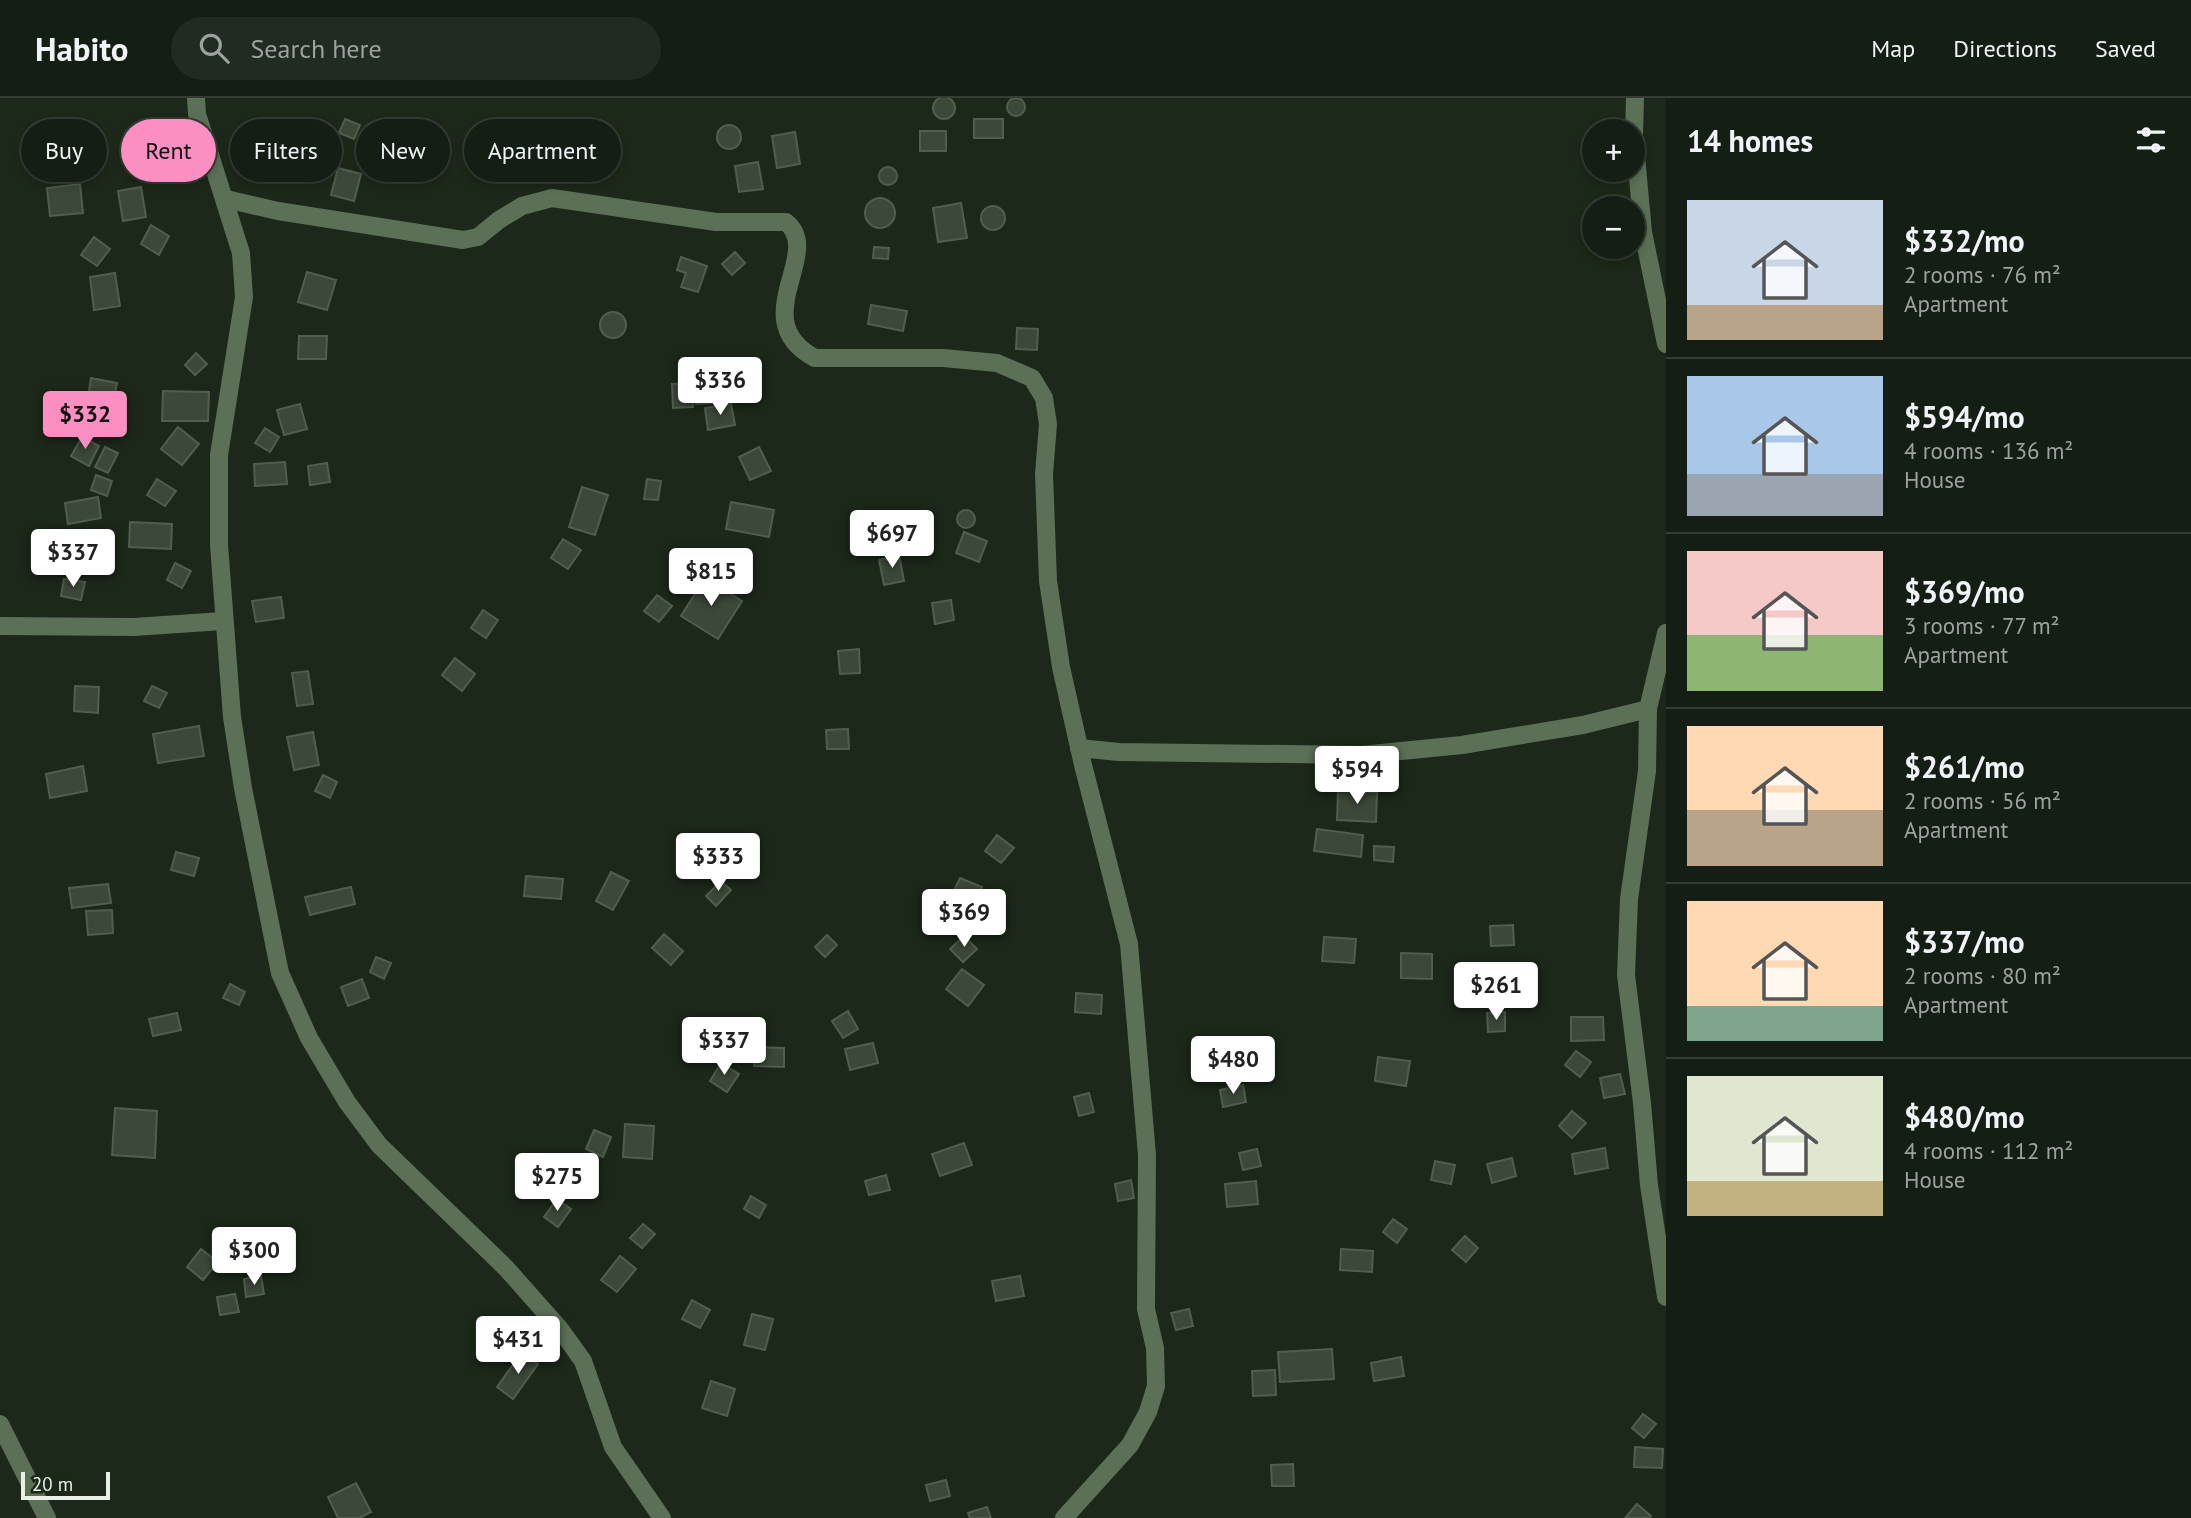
<!DOCTYPE html>
<meta charset="utf-8">
<style>
:root{--surface:#151e14;--page:#222b22;--text:#f1f3f6;--muted:#9da2a0;--line:#343c34;--accent:#fc8fc2}
body{margin:0;font-family:"PT Sans",sans-serif;background:var(--page);color:var(--text);height:100vh;display:flex;flex-direction:column;font-size:26px;white-space:nowrap}
*{box-sizing:border-box;margin:0}
p{font-size:23px;color:var(--muted)}
.icon{flex:none;width:38px;height:38px;fill:none;stroke:currentColor;stroke-width:2;stroke-linecap:round;stroke-linejoin:round}
.map{position:relative;flex:1;overflow:hidden}
.side{display:flex;flex-direction:column;background:var(--surface);width:525px}
.side>*{flex:none}
.top-card{position:absolute;left:21px;top:21px;width:665px;height:63px;display:flex;gap:14px}
.controls{position:absolute;left:1582px;top:21px;display:grid;gap:14px}
.controls a{display:grid;place-items:center;width:63px;height:63px;border-radius:50%;background:var(--surface);box-shadow:0 4px 10px #0003,0 0 0 2px var(--line);font-size:35px}
.scale{position:absolute;left:21px;bottom:18px;width:89px;box-sizing:border-box;padding-left:7px;border:4px solid #e9f1e7;border-top:0;font-size:19px;line-height:24px;white-space:nowrap;color:#e9f1e7;-webkit-text-stroke:5px #1c281a;paint-order:stroke}
.price{position:absolute;translate:-50% -60px;padding:0 16px;border-radius:7px;background:#fff;color:#222;font-size:23px;line-height:46px;filter:drop-shadow(0 2px 4px #0008)}
.price::after{content:'';position:absolute;left:50%;top:42px;width:21px;height:16px;margin-left:-10px;background:inherit;clip-path:polygon(0 0,100% 0,50% 100%)}
.price.selected{background:var(--accent);color:#111}
ul{padding:0;list-style:none}
li{display:flex;align-items:center;gap:21px;height:175px;padding:0 21px}
li+li{border-top:2px solid var(--line)}
li span{display:grid;place-items:center;flex:none;width:196px;height:140px;border-radius:0px;color:#555}
li>.icon{margin-inline-start:auto}
span .icon{width:84px;height:84px;fill:#fffc;stroke-width:1}
li b{font-size:30px}
h2{display:flex;justify-content:space-between;align-items:center;height:84px;padding:0 21px;font-size:30px}
.pill{padding:0 24px;border-radius:32px;background:var(--surface);box-shadow:0 4px 10px #0003,0 0 0 2px var(--line);font-size:24px;line-height:63px}
.pill.selected{background:var(--accent);color:#111}
header{display:flex;align-items:center;gap:42px;box-sizing:border-box;height:98px;padding:0 35px;background:var(--surface);border-bottom:2px solid var(--line)}
header strong{font-size:33px}
nav{display:flex;gap:38px;margin-inline-start:auto;font-size:24px}
.search{width:490px;height:63px;background:var(--page);display:flex;align-items:center;gap:18px;box-sizing:border-box;padding:0 24px;border-radius:38px;color:var(--muted);font-size:26px}
main{display:flex;flex:1;min-height:0}
.map>svg:first-child{display:block}
.building{fill:#3c4939;stroke:#515e4e;stroke-width:2}
.lines{fill:none;stroke-linecap:round;stroke-linejoin:round}
.minor{stroke:#5b7056;stroke-width:18}
</style>
<header>
<strong>Habito</strong>
<div class="search"><svg class="icon" aria-label="search" viewBox="0 0 24 24"><circle cx="10" cy="10" r="6"/><path d="M15 15l6 6"/></svg>Search here</div>
<nav><a>Map</a><a>Directions</a><a>Saved</a></nav>
</header>
<main>
<div class="map">
<svg width="1666" height="1420" viewBox="0 0 1666 1420">
<rect width="100%" height="100%" fill="#1c281a"/>
<g class="building">
<circle cx="944" cy="10" r="11"/>
<circle cx="1016" cy="9" r="9"/>
<path d="M345,21l15,6 -6,14 -15,-6z"/>
<rect x="974" y="21" width="29" height="19"/>
<circle cx="729" cy="39" r="12"/>
<path d="M177,33l6,29 -48,9 -6,-29z"/>
<rect x="920" y="33" width="26" height="20"/>
<path d="M795,34l5,32 -23,4 -5,-32z"/>
<path d="M70,43l4,26 -37,6 -4,-27z"/>
<path d="M271,47l3,26 -27,3 -3,-25z"/>
<path d="M758,64l5,27 -24,3 -4,-26z"/>
<circle cx="888" cy="78" r="9"/>
<path d="M338,70l23,6 -7,27 -23,-6z"/>
<path d="M80,86l3,29 -33,3 -3,-28z"/>
<path d="M141,89l5,30 -23,4 -5,-30z"/>
<circle cx="880" cy="115" r="15"/>
<path d="M961,105l6,35 -29,4 -5,-34z"/>
<circle cx="993" cy="120" r="12"/>
<path d="M151,127l18,11 -10,19 -18,-11z"/>
<path d="M94,139l16,12 -13,17 -16,-11z"/>
<path d="M874,149l15,1 -1,11 -15,-1z"/>
<path d="M735,154l10,11 -13,12 -10,-11z"/>
<path d="M681,159l26,9 -9,26 -17,-5 5,-14 -9,-3z"/>
<path d="M307,174l29,8 -9,30 -29,-8z"/>
<path d="M115,175l5,33 -26,4 -4,-33z"/>
<path d="M871,207l36,6 -4,20 -35,-7z"/>
<circle cx="613" cy="227" r="13"/>
<path d="M1017,230l21,1 -1,21 -21,-1z"/>
<path d="M299,238h28l-1,23h-28z"/>
<path d="M196,255l11,11 -12,11 -10,-10z"/>
<path d="M91,280l26,5 -5,26 -25,-5z"/>
<path d="M739,280l1,24 -44,2 -1,-24z"/>
<path d="M692,285l1,24 -20,1 -1,-24z"/>
<path d="M163,293l46,1 -1,29h-46z"/>
<path d="M300,306l7,25 -23,6 -7,-25z"/>
<path d="M731,306l4,21 -27,5 -3,-22z"/>
<path d="M178,329l21,17 -17,21 -21,-16z"/>
<path d="M265,330l14,9 -9,15 -15,-9z"/>
<path d="M82,339l17,9 -10,20 -18,-10z"/>
<path d="M105,349l13,6 -10,20 -13,-6z"/>
<path d="M759,349l12,24 -21,9 -11,-23z"/>
<path d="M285,364l2,22 -32,2 -1,-22z"/>
<path d="M327,365l3,19 -20,3 -2,-19z"/>
<path d="M96,377l16,6 -5,15 -16,-6z"/>
<path d="M157,381l19,12 -11,15 -18,-11z"/>
<path d="M647,381l14,2 -3,19 -14,-1z"/>
<path d="M582,389l26,8 -13,40 -26,-8z"/>
<path d="M98,399l3,21 -33,6 -3,-21z"/>
<path d="M731,404l43,8 -5,27 -43,-8z"/>
<circle cx="966" cy="421" r="9"/>
<path d="M130,424l42,2 -1,25 -42,-2z"/>
<path d="M964,434l23,9 -8,21 -23,-9z"/>
<path d="M563,441l18,11 -13,19 -17,-11z"/>
<path d="M899,457l5,26 -20,4 -5,-25z"/>
<path d="M175,465l16,8 -9,17 -15,-8z"/>
<path d="M705,480l37,23 -24,38 -37,-23z"/>
<path d="M64,481l21,3 -4,18 -20,-4z"/>
<path d="M657,497l15,11 -13,16 -15,-11z"/>
<path d="M281,499l3,21 -28,4 -4,-21z"/>
<path d="M951,502l3,20 -19,4 -3,-21z"/>
<path d="M483,512l15,10 -12,18 -15,-10z"/>
<path d="M859,551l1,24 -20,1 -2,-23z"/>
<path d="M455,560l20,16 -13,17 -20,-16z"/>
<path d="M308,573l5,33 -16,2 -5,-33z"/>
<path d="M75,588l24,1 -1,26 -24,-2z"/>
<path d="M152,588l15,7 -8,15 -15,-7z"/>
<path d="M199,628l5,30 -46,7 -5,-29z"/>
<path d="M848,631l1,20h-22l-1,-19z"/>
<path d="M313,634l6,33 -25,5 -7,-33z"/>
<path d="M83,668l4,25 -37,7 -4,-24z"/>
<path d="M323,677l14,7 -7,16 -15,-7z"/>
<path d="M1338,692l39,2 -1,30 -39,-2z"/>
<path d="M1317,731l46,6 -2,22 -47,-6z"/>
<path d="M997,737l17,13 -13,15 -16,-12z"/>
<path d="M1374,748l20,1 -1,15 -19,-2z"/>
<path d="M176,754l23,6 -5,18 -23,-6z"/>
<path d="M611,774l18,9 -16,29 -17,-9z"/>
<path d="M526,778l37,3 -2,20 -37,-3z"/>
<path d="M960,780l22,9 -9,21 -23,-9z"/>
<path d="M721,783l10,9 -15,16 -10,-10z"/>
<path d="M108,786l3,19 -39,5 -3,-20z"/>
<path d="M351,789l4,17 -45,11 -5,-18z"/>
<path d="M112,812l1,23 -25,2 -2,-24z"/>
<path d="M1513,827l1,20 -23,1 -1,-20z"/>
<path d="M664,836l19,17 -12,14 -19,-17z"/>
<path d="M827,837l10,10 -12,12 -10,-10z"/>
<path d="M964,838l13,13 -14,13 -13,-13z"/>
<path d="M1324,839l32,2 -2,24 -32,-2z"/>
<path d="M1401,855l31,1v25l-31,-1z"/>
<path d="M376,859l15,6 -7,16 -14,-7z"/>
<path d="M962,871l22,16 -16,21 -22,-17z"/>
<path d="M362,881l7,19 -21,8 -7,-19z"/>
<path d="M230,886l15,8 -6,13 -16,-7z"/>
<path d="M1076,895l26,2 -1,19 -26,-2z"/>
<path d="M848,913l10,18 -15,9 -11,-17z"/>
<path d="M1505,914v19l-17,1 -1,-19z"/>
<path d="M177,915l4,17 -28,6 -4,-17z"/>
<path d="M1571,919h32l1,23 -33,1z"/>
<path d="M873,945l5,20 -28,7 -5,-21z"/>
<path d="M754,949l30,1v19l-30,-1z"/>
<path d="M1576,953l15,11 -11,15 -15,-12z"/>
<path d="M1378,959l32,4 -4,25 -31,-5z"/>
<path d="M721,965l18,11 -12,18 -17,-11z"/>
<path d="M1620,976l5,20 -21,4 -4,-20z"/>
<path d="M1243,987l3,17 -23,5 -3,-17z"/>
<path d="M1089,995l5,19 -15,4 -5,-19z"/>
<path d="M115,1010l42,3 -2,47 -43,-3z"/>
<path d="M1572,1013l14,12 -14,15 -13,-12z"/>
<path d="M625,1026l29,2 -2,33 -29,-2z"/>
<path d="M594,1032l17,7 -8,20 -17,-8z"/>
<path d="M964,1045l8,22 -32,11 -8,-22z"/>
<path d="M1605,1050l3,20 -33,6 -3,-20z"/>
<path d="M1257,1051l4,17 -18,4 -4,-17z"/>
<path d="M1512,1060l4,18 -24,7 -5,-19z"/>
<path d="M1435,1063l20,4 -4,19 -20,-4z"/>
<path d="M886,1077l4,15 -21,5 -4,-14z"/>
<path d="M1131,1082l3,18 -16,3 -3,-17z"/>
<path d="M1256,1083l2,23 -31,3 -2,-23z"/>
<path d="M751,1098l15,9 -7,13 -15,-9z"/>
<path d="M557,1101l14,10 -13,18 -14,-10z"/>
<path d="M1393,1121l14,10 -10,14 -14,-11z"/>
<path d="M643,1126l12,10 -13,14 -12,-10z"/>
<path d="M248,1138l6,30 -23,5 -5,-30z"/>
<path d="M1465,1138l13,12 -12,14 -14,-12z"/>
<path d="M201,1151l17,13 -15,18 -16,-13z"/>
<path d="M1341,1151l32,2 -1,21 -32,-2z"/>
<path d="M620,1158l16,13 -19,23 -16,-12z"/>
<path d="M261,1178l3,18 -18,3 -2,-18z"/>
<path d="M1020,1178l4,20 -28,5 -4,-20z"/>
<path d="M235,1196l4,18 -19,3 -3,-18z"/>
<path d="M692,1202l18,10 -10,18 -18,-9z"/>
<path d="M1189,1211l4,17 -17,4 -5,-17z"/>
<path d="M752,1216l21,5 -8,31 -21,-5z"/>
<path d="M1332,1251l2,30 -54,3 -2,-30z"/>
<path d="M522,1254l16,12 -25,35 -16,-12z"/>
<path d="M1401,1259l3,19 -30,5 -3,-18z"/>
<path d="M1275,1272l1,25 -23,1 -1,-25z"/>
<path d="M711,1283l24,8 -8,27 -25,-8z"/>
<path d="M1643,1316l13,10 -12,14 -12,-10z"/>
<path d="M1635,1349l28,2 -1,19 -28,-1z"/>
<path d="M1293,1366l1,22h-22l-1,-21z"/>
<path d="M946,1382l4,16 -20,5 -4,-16z"/>
<path d="M356,1385l15,29 -12,6h-21l-10,-21z"/>
<path d="M1637,1406l14,12 -2,2h-24z"/>
<path d="M987,1409l4,11h-21l-2,-5z"/>
</g>
<g class="lines">
<g class="minor">
<path d="M196,0l1,16 44,139 3,44 -25,158v90l13,172 11,71 37,185 29,65 38,64 32,43 127,123 54,61 23,32 30,86 49,71"/>
<path d="M1635,0l-1,37 9,97 23,112"/>
<path d="M226,101l52,12 185,29 15,-3 21,-17 23,-14 30,-8 164,24h70c39,31 -42,98 29,136h128l54,5 35,15 12,20 4,26 -4,50 4,107 13,86 22,98 46,179 18,211 -1,154 9,39 1,38 -8,26 -18,33 -66,73"/>
<path d="M0,528l134,1 89,-6"/>
<path d="M1666,535l-18,76 -1,62 -18,128 -3,76 16,128 7,82 17,112"/>
<path d="M1079,650l40,4 242,3 101,-10 121,-20 65,-16"/>
<path d="M0,1326l47,94"/>
</g>
</g>
</svg>
<div class="controls">
<a>+</a>
<a>−</a>
</div>
<div class="scale">20 m</div>
<b class="price" style="left:720px;top:319px">$336</b>
<b class="price selected" style="left:85px;top:353px">$332</b>
<b class="price" style="left:892px;top:472px">$697</b>
<b class="price" style="left:73px;top:491px">$337</b>
<b class="price" style="left:711px;top:510px">$815</b>
<b class="price" style="left:1357px;top:708px">$594</b>
<b class="price" style="left:718px;top:795px">$333</b>
<b class="price" style="left:964px;top:851px">$369</b>
<b class="price" style="left:1496px;top:924px">$261</b>
<b class="price" style="left:724px;top:979px">$337</b>
<b class="price" style="left:1233px;top:998px">$480</b>
<b class="price" style="left:557px;top:1115px">$275</b>
<b class="price" style="left:254px;top:1189px">$300</b>
<b class="price" style="left:518px;top:1278px">$431</b>
<div class="top-card">
<a class="pill">Buy</a>
<a class="pill selected">Rent</a>
<a class="pill">Filters</a>
<a class="pill">New</a>
<a class="pill">Apartment</a>
</div>
</div>
<section class="side">
<h2>14 homes<svg class="icon" aria-label="filters" viewBox="0 0 24 24"><path d="M4 7h16M4 17h16"/><circle cx="9" cy="7" r="2"/><circle cx="15" cy="17" r="2"/></svg></h2>
<ul>
<li><span style="background:linear-gradient(#c9d6e8 75%,#b9a48a 0)"><svg class="icon" aria-label="home" viewBox="0 0 24 24"><path d="M3 11l9-7 9 7M6 9v11h12V9"/></svg></span><div><b>$332/mo</b><p>2 rooms · 76 m²</p><p>Apartment</p></div></li>
<li><span style="background:linear-gradient(#a9c7e8 70%,#9aa5b1 0)"><svg class="icon" aria-label="home" viewBox="0 0 24 24"><path d="M3 11l9-7 9 7M6 9v11h12V9"/></svg></span><div><b>$594/mo</b><p>4 rooms · 136 m²</p><p>House</p></div></li>
<li><span style="background:linear-gradient(#f6c9c9 60%,#8fb573 0)"><svg class="icon" aria-label="home" viewBox="0 0 24 24"><path d="M3 11l9-7 9 7M6 9v11h12V9"/></svg></span><div><b>$369/mo</b><p>3 rooms · 77 m²</p><p>Apartment</p></div></li>
<li><span style="background:linear-gradient(#ffd9b3 60%,#b9a48a 0)"><svg class="icon" aria-label="home" viewBox="0 0 24 24"><path d="M3 11l9-7 9 7M6 9v11h12V9"/></svg></span><div><b>$261/mo</b><p>2 rooms · 56 m²</p><p>Apartment</p></div></li>
<li><span style="background:linear-gradient(#ffd9b3 75%,#7fa58c 0)"><svg class="icon" aria-label="home" viewBox="0 0 24 24"><path d="M3 11l9-7 9 7M6 9v11h12V9"/></svg></span><div><b>$337/mo</b><p>2 rooms · 80 m²</p><p>Apartment</p></div></li>
<li><span style="background:linear-gradient(#dfe7d0 75%,#c2b280 0)"><svg class="icon" aria-label="home" viewBox="0 0 24 24"><path d="M3 11l9-7 9 7M6 9v11h12V9"/></svg></span><div><b>$480/mo</b><p>4 rooms · 112 m²</p><p>House</p></div></li>
</ul>
</section>
</main>
